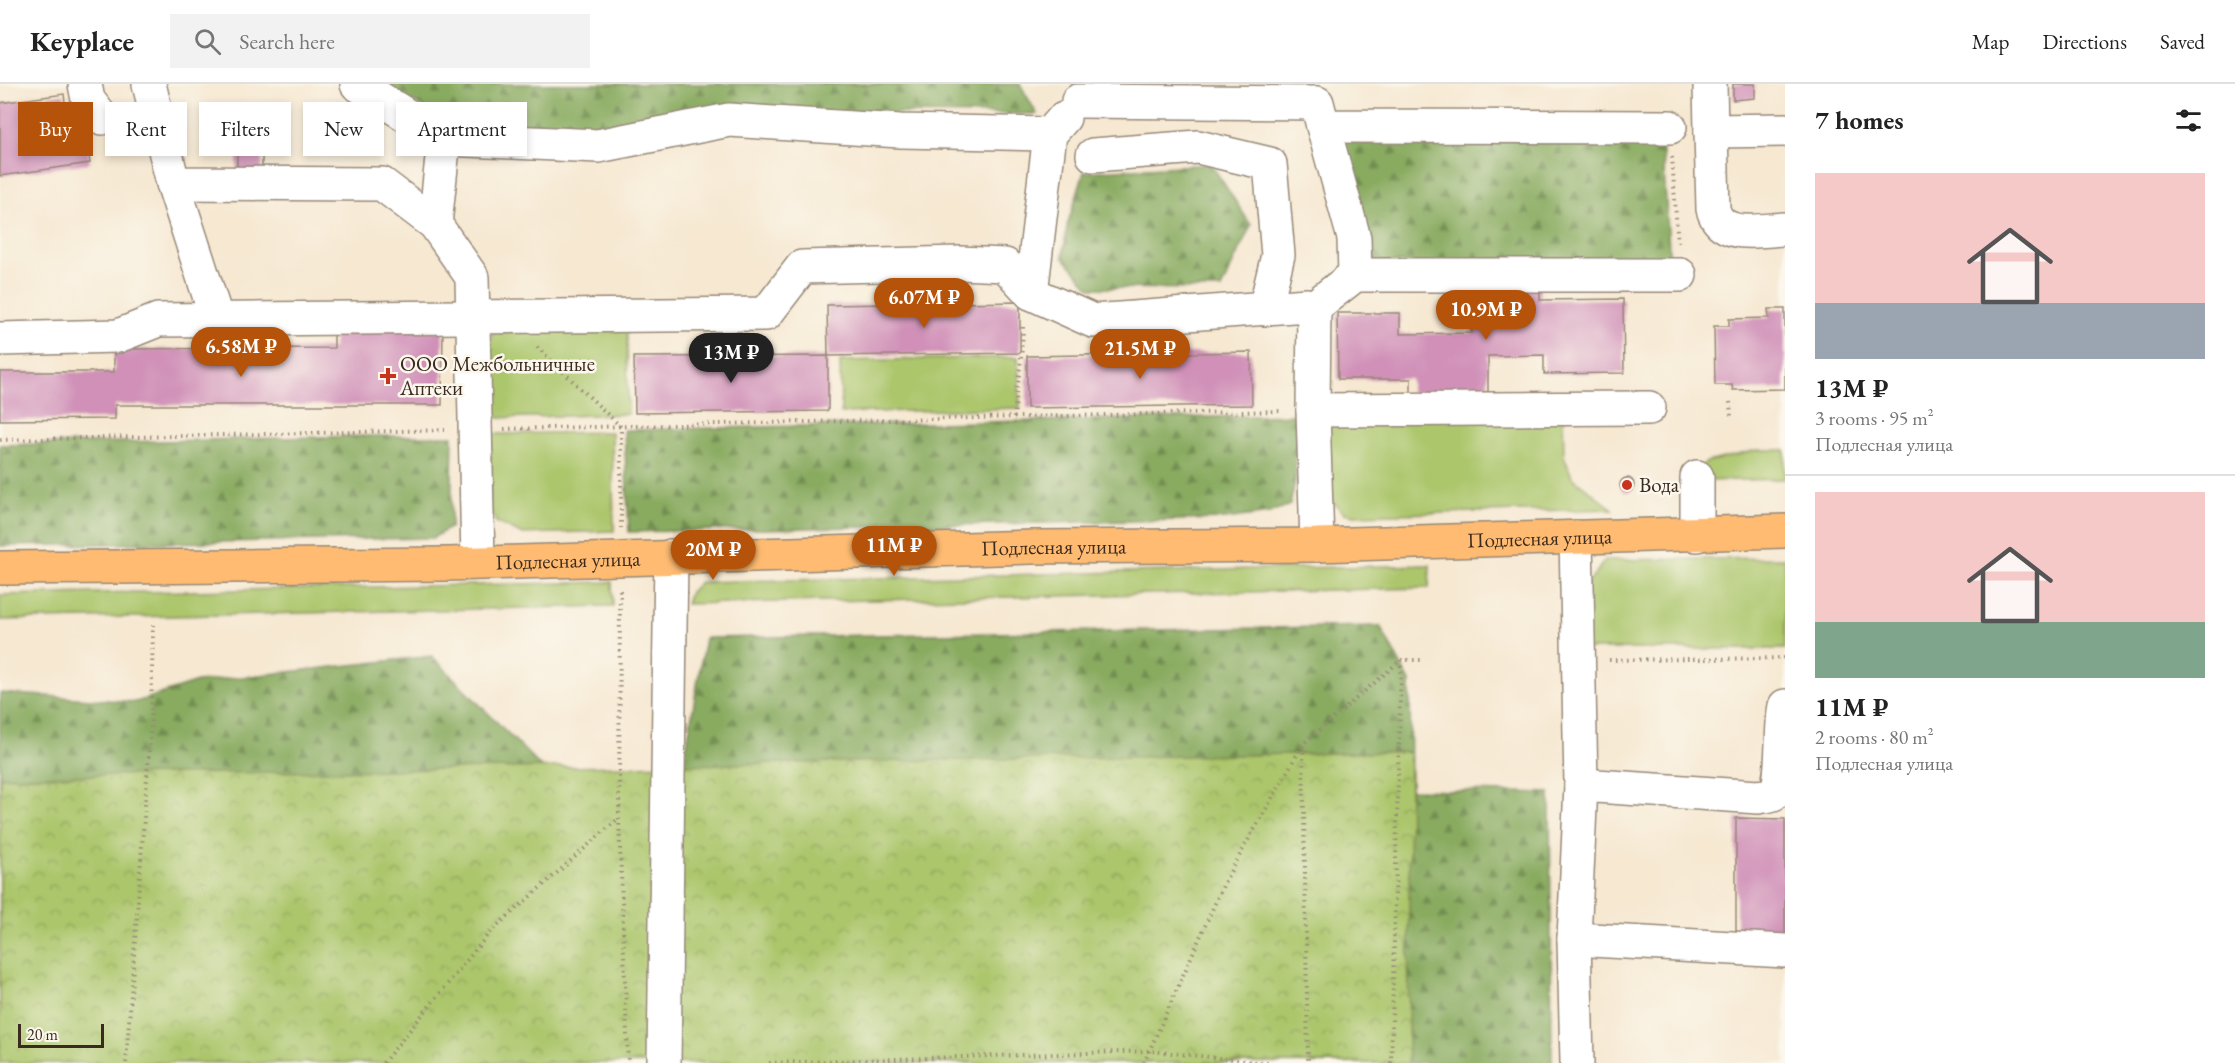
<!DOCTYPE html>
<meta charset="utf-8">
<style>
:root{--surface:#fff;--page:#f2f2f2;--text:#222;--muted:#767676;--line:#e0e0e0;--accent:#b45309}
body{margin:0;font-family:"EB Garamond",serif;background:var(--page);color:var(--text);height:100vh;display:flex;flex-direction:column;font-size:22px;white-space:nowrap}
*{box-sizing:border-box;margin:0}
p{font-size:20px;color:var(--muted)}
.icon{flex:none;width:33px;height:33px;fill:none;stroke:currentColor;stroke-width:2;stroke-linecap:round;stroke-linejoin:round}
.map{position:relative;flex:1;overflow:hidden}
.drawer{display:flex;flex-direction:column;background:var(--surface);width:450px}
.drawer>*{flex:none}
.hud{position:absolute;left:18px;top:18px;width:570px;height:54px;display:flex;gap:12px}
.scale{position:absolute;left:18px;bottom:15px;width:86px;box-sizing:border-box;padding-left:6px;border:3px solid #3b2a1e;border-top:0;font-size:16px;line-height:21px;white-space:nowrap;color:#3b2a1e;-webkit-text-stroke:4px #fbf7ec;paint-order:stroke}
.price{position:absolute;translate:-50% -51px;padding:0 14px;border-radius:21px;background:var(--accent);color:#fff;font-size:20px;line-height:39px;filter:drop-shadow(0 2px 3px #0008)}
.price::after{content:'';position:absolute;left:50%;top:36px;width:18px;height:14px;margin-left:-9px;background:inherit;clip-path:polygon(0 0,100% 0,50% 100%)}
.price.selected{background:#222;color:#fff}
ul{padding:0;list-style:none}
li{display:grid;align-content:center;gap:12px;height:318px;padding:0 30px}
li+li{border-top:2px solid var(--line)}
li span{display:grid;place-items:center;height:186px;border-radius:0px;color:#555}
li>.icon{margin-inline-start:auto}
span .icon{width:108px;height:108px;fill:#fffc;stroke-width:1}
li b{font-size:26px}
h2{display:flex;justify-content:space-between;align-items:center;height:72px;padding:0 30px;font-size:26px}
.tag{padding:0 21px;border-radius:0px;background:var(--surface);box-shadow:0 3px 9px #0003;font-size:21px;line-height:54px}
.tag.selected{background:var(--accent);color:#fff}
header{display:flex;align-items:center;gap:36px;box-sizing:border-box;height:84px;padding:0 30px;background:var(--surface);border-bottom:2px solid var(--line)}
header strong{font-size:28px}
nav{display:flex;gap:33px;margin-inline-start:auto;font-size:21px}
.search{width:420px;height:54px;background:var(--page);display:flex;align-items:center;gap:15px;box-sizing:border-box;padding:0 21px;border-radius:0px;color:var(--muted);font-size:22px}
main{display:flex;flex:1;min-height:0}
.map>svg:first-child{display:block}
.green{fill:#acc66c;stroke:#747845;stroke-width:1.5}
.forest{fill:url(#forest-firs);stroke:#626a3f;stroke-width:1.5}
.park{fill:url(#park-crowns);stroke:#747845;stroke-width:1.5}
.building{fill:#d090b8}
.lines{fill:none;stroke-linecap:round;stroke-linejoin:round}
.minor-casing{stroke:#988978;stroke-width:36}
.major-casing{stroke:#988978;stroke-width:36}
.path{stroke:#988978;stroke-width:4;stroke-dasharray:1.5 4.5;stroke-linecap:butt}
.minor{stroke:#fff;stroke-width:33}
.major{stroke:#febb71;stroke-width:33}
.poi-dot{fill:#c8321e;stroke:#fbf7ec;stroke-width:2}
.labels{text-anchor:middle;stroke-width:5;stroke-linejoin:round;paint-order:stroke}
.poi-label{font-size:21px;fill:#3b2a1e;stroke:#fbf7ec;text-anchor:start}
.street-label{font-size:21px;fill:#3b2a1e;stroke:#fbf7ec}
</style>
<header>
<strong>Keyplace</strong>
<div class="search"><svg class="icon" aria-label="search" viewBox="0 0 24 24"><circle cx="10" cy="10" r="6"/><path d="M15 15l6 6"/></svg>Search here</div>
<nav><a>Map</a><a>Directions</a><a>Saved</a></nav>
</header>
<main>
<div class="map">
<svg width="1785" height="979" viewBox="0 0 1785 979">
<defs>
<pattern id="forest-firs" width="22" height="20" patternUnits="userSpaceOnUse" patternTransform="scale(1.5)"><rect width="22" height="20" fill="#89ab60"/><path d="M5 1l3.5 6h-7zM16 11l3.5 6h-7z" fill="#718b4f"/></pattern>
<pattern id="park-crowns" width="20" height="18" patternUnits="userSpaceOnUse" patternTransform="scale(1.5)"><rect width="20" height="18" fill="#acc66c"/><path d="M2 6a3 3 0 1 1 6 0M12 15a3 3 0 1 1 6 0" fill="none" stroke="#8da158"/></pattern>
</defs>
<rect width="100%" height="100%" fill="#fbf7ec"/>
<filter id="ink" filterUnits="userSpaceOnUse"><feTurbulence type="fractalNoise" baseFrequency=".0167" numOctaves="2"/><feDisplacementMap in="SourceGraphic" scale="12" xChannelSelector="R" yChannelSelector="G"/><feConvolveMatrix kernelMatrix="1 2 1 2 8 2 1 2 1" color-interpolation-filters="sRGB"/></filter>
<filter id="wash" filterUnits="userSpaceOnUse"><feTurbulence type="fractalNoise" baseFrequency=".008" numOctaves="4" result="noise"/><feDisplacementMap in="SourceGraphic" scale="24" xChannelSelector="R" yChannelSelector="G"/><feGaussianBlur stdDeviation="1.35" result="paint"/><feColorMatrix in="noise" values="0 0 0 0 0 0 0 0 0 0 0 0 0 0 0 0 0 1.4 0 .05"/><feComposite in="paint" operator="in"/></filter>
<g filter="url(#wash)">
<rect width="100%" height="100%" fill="#f6e8d1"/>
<g class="green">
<path d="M499,239h128l1,91 -131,4c-7,-30 -18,-69 2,-95z"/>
<path d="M1018,273l2,51 -179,5 -1,-52z"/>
<path d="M1325,329l238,1 1,42 8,21 41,32 -259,6 -10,-2 -16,-16z"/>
<path d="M612,348l2,99 -93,3 -25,-12 -6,-14 1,-74z"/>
<path d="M1758,366h27v29l-81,2 -2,-15 5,-4z"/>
<path d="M1785,474v91h-201l2,-62 19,-27z"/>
<path d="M1430,481l-1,23 -743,16 4,-12 10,-10z"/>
<path d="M612,498l1,24 -613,14v-25z"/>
</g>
<g class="forest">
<path d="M380,0h640l17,30 -355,-2 -103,24 -126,-12z"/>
<path d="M1337,52l325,2 8,127 -301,-2z"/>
<path d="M1211,80l40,61 -30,64 -131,-1 -27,-31 4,-31 17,-54z"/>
<path d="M1297,331l-2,67 -5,23 -21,8 -44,6 -596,13 -5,-102z"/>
<path d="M362,352h91l-2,91 -18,11 -433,8v-101z"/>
<path d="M1380,542l30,56 1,108 139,3 2,270h-871l1,-289 23,-136z"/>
<path d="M432,572l163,166 -595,241v-370l136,9 61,-20z"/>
</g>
<path class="park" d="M1410,668l-2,311h-1408v-286z"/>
<g id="blocks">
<g class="building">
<path d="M1733,0h22v14l-22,2z"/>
<path d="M64,10l2,17 18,10 6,42 -90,13v-73z"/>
<path d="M237,49h25v45l-25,-1z"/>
<path d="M1540,201v15l83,-1 1,74 -80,1v-19l-56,1v37h-77v-14h-73l-1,-66h63v21l72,-1 -1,-47z"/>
<path d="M1020,218v51l-192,3 -1,-51z"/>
<path d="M1768,225h17v80l-52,1 -1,-5h-17l-1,-59h15v-7l40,-1z"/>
<path d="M334,245l109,1 -1,75h-327v14l-115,1v-48h114v-23l220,-1z"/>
<path d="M1251,268l1,53 -225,3v-52z"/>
<path d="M828,272v55l-193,2 -1,-56z"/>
<circle cx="1627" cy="401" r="7"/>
<path d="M1736,734l49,1v117h-49z"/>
</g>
</g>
</g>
<g filter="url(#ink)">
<use href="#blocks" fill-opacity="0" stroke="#988978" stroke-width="1.5"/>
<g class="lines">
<g class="minor-casing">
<g id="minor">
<path d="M85,0l3,16 14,18"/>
<path d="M149,0l24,99 209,1 53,40 37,53 6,285"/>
<path d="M357,0l87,55 -9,85"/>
<path d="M1710,0l1,47 74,-1"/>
<path d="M1078,17l239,2 6,23 347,1"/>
<path d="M1323,42l31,112 1,37"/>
<path d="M1711,47l2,78c8,31 46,21 72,20"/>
<path d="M444,55l154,7 131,-26 171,11 150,3"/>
<path d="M1093,71l105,-8 72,17 8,91 -13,54"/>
<path d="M173,99l44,137"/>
<path d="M1031,209l19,-159 14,-16"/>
<path d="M1314,223l41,-32h325"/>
<path d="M0,255l118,-3 40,-16 608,-6 36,-47 158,-4 45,2 26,28 62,28 214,-16 7,2 -1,103 4,135"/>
<path d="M1313,326l336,-2"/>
<path d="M1697,451v-58"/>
<path d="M1576,453l5,248 -7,154 211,12"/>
<path d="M1581,701l177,12c5,-1 11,-1 15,-3 12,-11 7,-68 12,-88"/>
<path d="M1574,855l3,124"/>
<path d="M664,979l7,-507"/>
</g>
</g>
<g class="major-casing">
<g id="major">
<path id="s1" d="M0,484l448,-4 584,-17 285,-2 468,-14"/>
</g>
</g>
<g class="path">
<path d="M1672,73l6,89"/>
<path d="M537,263l84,80v101"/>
<path d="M1730,318l1,15"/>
<path d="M1014,334c3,-32 9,-63 9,-95"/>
<path d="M504,345l778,-18"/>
<path d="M0,356l445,-10"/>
<path d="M620,506l-1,228 9,245"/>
<path d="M1609,576l176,-2"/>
<path d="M1303,662l5,317"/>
<path d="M126,979l25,-340 2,-98"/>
<path d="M383,979l107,-131 129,-114"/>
<path d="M769,979l382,-12 117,12"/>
<path d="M1144,979l81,-182 78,-137 98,-84h22"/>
<path d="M1391,979l10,-403"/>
</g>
<use href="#minor" class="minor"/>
<use href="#major" class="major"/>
</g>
</g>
<g class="poi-dot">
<path d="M385 283h6v6h6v6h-6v6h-6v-6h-6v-6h6z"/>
<circle cx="1627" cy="401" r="6"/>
</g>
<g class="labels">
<g class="poi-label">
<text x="400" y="287">ООО Межбольничные<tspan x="400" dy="24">Аптеки</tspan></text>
<text x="1639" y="408">Вода</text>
</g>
<g class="street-label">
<text dy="7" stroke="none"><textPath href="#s1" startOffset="1540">Подлесная улица</textPath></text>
<text dy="7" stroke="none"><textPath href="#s1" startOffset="1054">Подлесная улица</textPath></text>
<text dy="7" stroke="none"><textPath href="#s1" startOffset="568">Подлесная улица</textPath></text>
</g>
</g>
</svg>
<div class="scale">20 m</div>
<b class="price" style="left:924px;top:245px">6.07M ₽</b>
<b class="price" style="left:1486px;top:257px">10.9M ₽</b>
<b class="price" style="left:241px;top:294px">6.58M ₽</b>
<b class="price" style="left:1140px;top:296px">21.5M ₽</b>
<b class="price selected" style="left:731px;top:300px">13M ₽</b>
<b class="price" style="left:894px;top:493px">11M ₽</b>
<b class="price" style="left:713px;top:497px">20M ₽</b>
<div class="hud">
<a class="tag selected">Buy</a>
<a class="tag">Rent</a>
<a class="tag">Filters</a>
<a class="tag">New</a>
<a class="tag">Apartment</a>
</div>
</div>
<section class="drawer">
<h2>7 homes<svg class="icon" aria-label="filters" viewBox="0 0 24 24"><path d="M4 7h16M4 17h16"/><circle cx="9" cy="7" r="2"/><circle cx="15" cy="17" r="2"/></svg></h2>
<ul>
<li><span style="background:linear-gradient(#f6c9c9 70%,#9aa5b1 0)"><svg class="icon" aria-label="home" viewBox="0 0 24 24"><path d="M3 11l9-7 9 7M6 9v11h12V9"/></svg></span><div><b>13M ₽</b><p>3 rooms · 95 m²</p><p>Подлесная улица</p></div></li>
<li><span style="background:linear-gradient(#f6c9c9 70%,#7fa58c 0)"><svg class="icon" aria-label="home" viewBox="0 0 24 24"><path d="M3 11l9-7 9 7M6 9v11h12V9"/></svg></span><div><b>11M ₽</b><p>2 rooms · 80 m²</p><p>Подлесная улица</p></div></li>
</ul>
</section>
</main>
